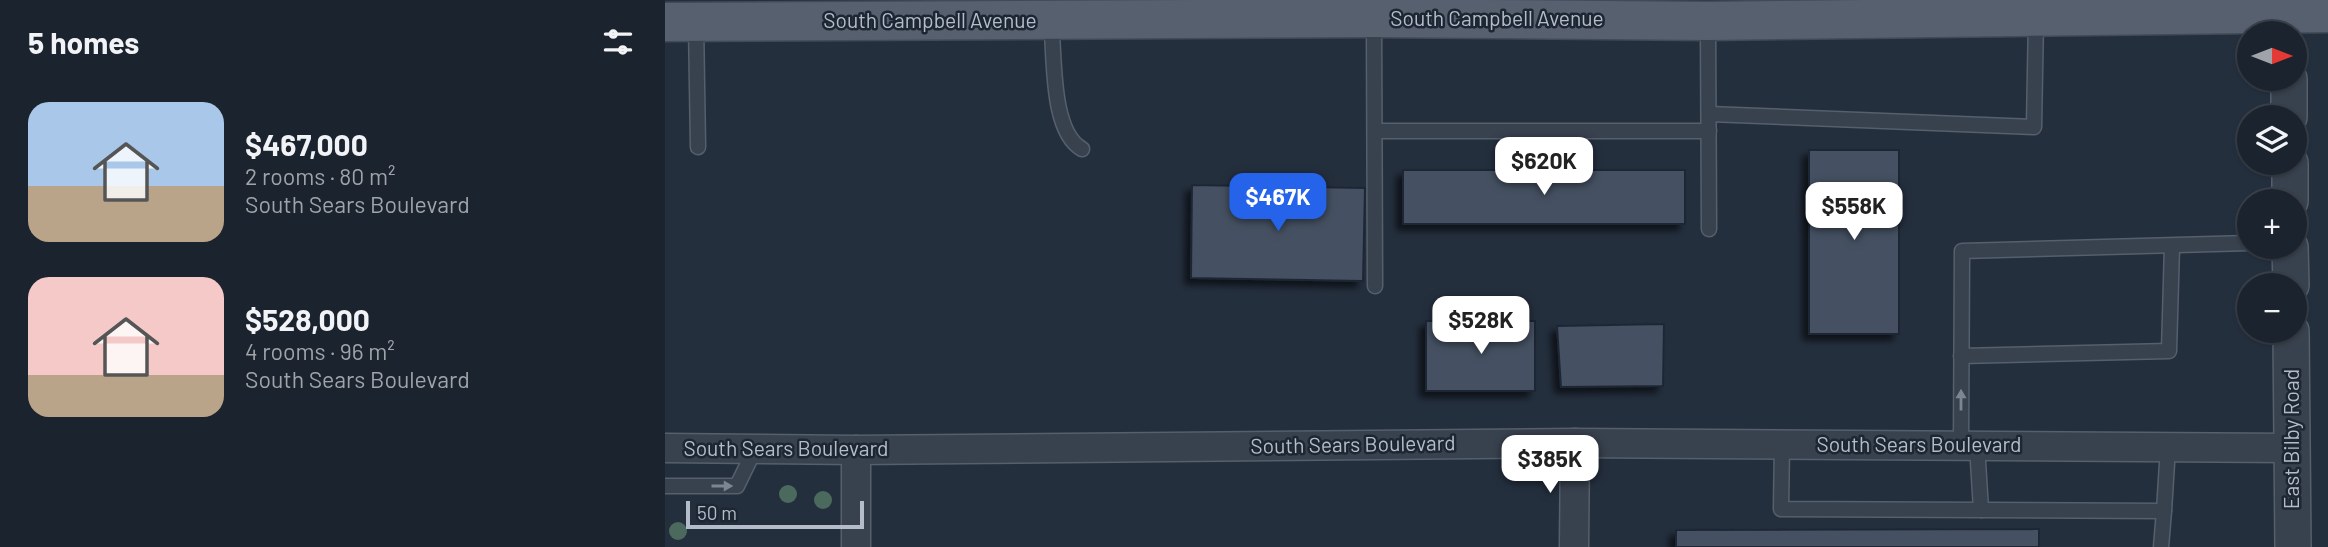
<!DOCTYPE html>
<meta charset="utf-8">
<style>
:root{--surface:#1b232e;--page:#282f3a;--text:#f1f3f6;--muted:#a0a4aa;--line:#39404a;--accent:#2563eb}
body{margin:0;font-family:Barlow,sans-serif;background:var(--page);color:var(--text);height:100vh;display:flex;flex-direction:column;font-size:26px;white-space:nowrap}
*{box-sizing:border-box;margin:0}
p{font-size:23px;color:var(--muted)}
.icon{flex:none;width:38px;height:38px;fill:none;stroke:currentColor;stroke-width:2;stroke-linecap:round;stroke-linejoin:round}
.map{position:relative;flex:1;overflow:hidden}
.details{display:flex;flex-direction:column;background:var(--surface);width:665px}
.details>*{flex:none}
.needle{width:46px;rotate:90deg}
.controls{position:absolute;left:1572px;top:21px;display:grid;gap:14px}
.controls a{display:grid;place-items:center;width:70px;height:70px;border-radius:50%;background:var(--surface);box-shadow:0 2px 5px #0004,0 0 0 2px var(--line);font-size:35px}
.scale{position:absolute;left:21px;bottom:18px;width:178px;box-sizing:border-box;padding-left:7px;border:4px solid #b4bcc9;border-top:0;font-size:19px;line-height:24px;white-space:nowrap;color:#b4bcc9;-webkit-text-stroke:5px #1d2633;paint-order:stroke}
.price{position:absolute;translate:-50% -60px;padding:0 16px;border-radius:14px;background:#fff;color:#222;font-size:23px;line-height:46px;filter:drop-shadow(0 2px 4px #0008)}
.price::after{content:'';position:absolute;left:50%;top:42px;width:21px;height:16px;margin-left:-10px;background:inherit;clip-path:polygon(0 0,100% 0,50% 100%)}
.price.current{background:var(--accent);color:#fff}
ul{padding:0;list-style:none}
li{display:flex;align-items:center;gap:21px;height:175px;padding:0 28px}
li span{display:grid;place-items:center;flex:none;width:196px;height:140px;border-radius:21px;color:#555}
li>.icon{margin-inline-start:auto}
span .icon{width:84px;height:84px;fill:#fffc;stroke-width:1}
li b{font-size:30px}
h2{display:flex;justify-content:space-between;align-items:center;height:84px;padding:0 28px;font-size:30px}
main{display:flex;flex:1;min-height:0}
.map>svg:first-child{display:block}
.building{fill:#455162;stroke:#1f2835;stroke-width:2;filter:url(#shadow)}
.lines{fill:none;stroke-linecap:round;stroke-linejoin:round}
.service-casing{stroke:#565f6c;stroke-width:17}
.minor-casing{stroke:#565f6c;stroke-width:31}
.tertiary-casing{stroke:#565f6c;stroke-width:38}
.primary-casing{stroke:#414a57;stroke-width:41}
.service{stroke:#38414e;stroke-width:14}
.minor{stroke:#38414e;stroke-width:28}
.tertiary{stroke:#38414e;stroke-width:35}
.primary{stroke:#56606e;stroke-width:38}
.tree{fill:#4b6a5d}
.oneway{fill:#7c8592}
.labels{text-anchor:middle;stroke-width:5;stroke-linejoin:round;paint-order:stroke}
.street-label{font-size:21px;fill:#b4bcc9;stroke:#1d2633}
</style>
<main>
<section class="details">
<h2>5 homes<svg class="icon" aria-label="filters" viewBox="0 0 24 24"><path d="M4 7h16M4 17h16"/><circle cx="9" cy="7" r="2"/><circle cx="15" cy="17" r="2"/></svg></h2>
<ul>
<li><span style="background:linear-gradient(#a9c7e8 60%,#b9a48a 0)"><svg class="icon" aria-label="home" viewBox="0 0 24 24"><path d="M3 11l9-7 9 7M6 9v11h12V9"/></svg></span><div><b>$467,000</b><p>2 rooms · 80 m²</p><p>South Sears Boulevard</p></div></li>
<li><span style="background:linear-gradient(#f6c9c9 70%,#b9a48a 0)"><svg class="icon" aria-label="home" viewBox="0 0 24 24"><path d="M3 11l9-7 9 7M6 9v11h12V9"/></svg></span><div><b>$528,000</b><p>4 rooms · 96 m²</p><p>South Sears Boulevard</p></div></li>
</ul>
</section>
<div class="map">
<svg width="1663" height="547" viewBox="0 0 1663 547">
<defs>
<filter id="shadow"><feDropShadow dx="-6" dy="6" stdDeviation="3.5" flood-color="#0009"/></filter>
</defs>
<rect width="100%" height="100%" fill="#242f3e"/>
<g class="building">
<rect x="1144" y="150" width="90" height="184"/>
<rect x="738" y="170" width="282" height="54"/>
<path d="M527,185l173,3 -2,93 -172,-3z"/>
<rect x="761" y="321" width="109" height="70"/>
<path d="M999,324l-1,62 -102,1 -4,-61z"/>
<path d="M1374,529v18h-363v-17z"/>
</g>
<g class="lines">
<g class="service-casing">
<g id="service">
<path d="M709,20l1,266"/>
<path d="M386,21c4,34 -1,110 31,128"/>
<path d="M31,23l2,124"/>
<path d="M1043,23l1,206"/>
<path d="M1044,114l325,13 2,-109"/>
<path d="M713,131h331"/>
<path d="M1296,356l208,-5 3,-105"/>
<path d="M1117,444l-1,65 383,2 4,-64"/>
<path d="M1296,445l1,-194 287,-8"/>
<path d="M1312,445l4,65"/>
<path d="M0,486h72l18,-37"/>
<path d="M1496,547l3,-36"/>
</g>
</g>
<g class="minor-casing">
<g id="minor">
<path d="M0,448l191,2 719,-7 717,5"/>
<path d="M191,450v97"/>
<path d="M909,547l1,-104"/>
</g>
</g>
<g class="tertiary-casing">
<g id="tertiary">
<path d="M1624,79v38"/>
<path d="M1625,163v38"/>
<path d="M1625,247l1,38"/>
<path d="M1626,331l2,216"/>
</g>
</g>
<g class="primary-casing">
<path id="primary" d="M0,22l709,-4 334,3 620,-8"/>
</g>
<use href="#service" class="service"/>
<use href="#minor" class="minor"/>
<use href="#tertiary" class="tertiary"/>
<use href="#primary" class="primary"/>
</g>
<g class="tree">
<circle cx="123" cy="494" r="9"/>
<circle cx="158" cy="500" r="9"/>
<circle cx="13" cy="531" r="9"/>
</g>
<defs><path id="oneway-solid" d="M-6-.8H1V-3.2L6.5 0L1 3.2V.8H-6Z" transform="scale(1.75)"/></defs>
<g class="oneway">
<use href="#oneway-solid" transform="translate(1296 400) rotate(-90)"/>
<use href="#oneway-solid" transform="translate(57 486)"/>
</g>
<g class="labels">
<g class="street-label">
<text x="832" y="26">South Campbell Avenue</text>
<text x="265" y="28">South Campbell Avenue</text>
<text transform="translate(1627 439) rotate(-90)" y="7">East Bilby Road</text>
<text transform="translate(688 445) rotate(-1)" y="7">South Sears Boulevard</text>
<text x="1254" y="452">South Sears Boulevard</text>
<text x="121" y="456">South Sears Boulevard</text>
</g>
</g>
</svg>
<div class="controls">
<a><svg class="needle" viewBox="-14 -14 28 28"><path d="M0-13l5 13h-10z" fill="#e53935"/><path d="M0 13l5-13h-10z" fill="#a0a4aa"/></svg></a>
<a><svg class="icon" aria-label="layers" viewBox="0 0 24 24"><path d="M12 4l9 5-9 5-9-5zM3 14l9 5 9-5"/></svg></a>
<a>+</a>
<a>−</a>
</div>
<div class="scale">50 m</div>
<b class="price" style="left:879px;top:197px">$620K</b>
<b class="price current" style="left:613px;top:233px">$467K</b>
<b class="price" style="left:1189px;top:242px">$558K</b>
<b class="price" style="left:816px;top:356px">$528K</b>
<b class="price" style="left:885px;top:495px">$385K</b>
</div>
</main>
